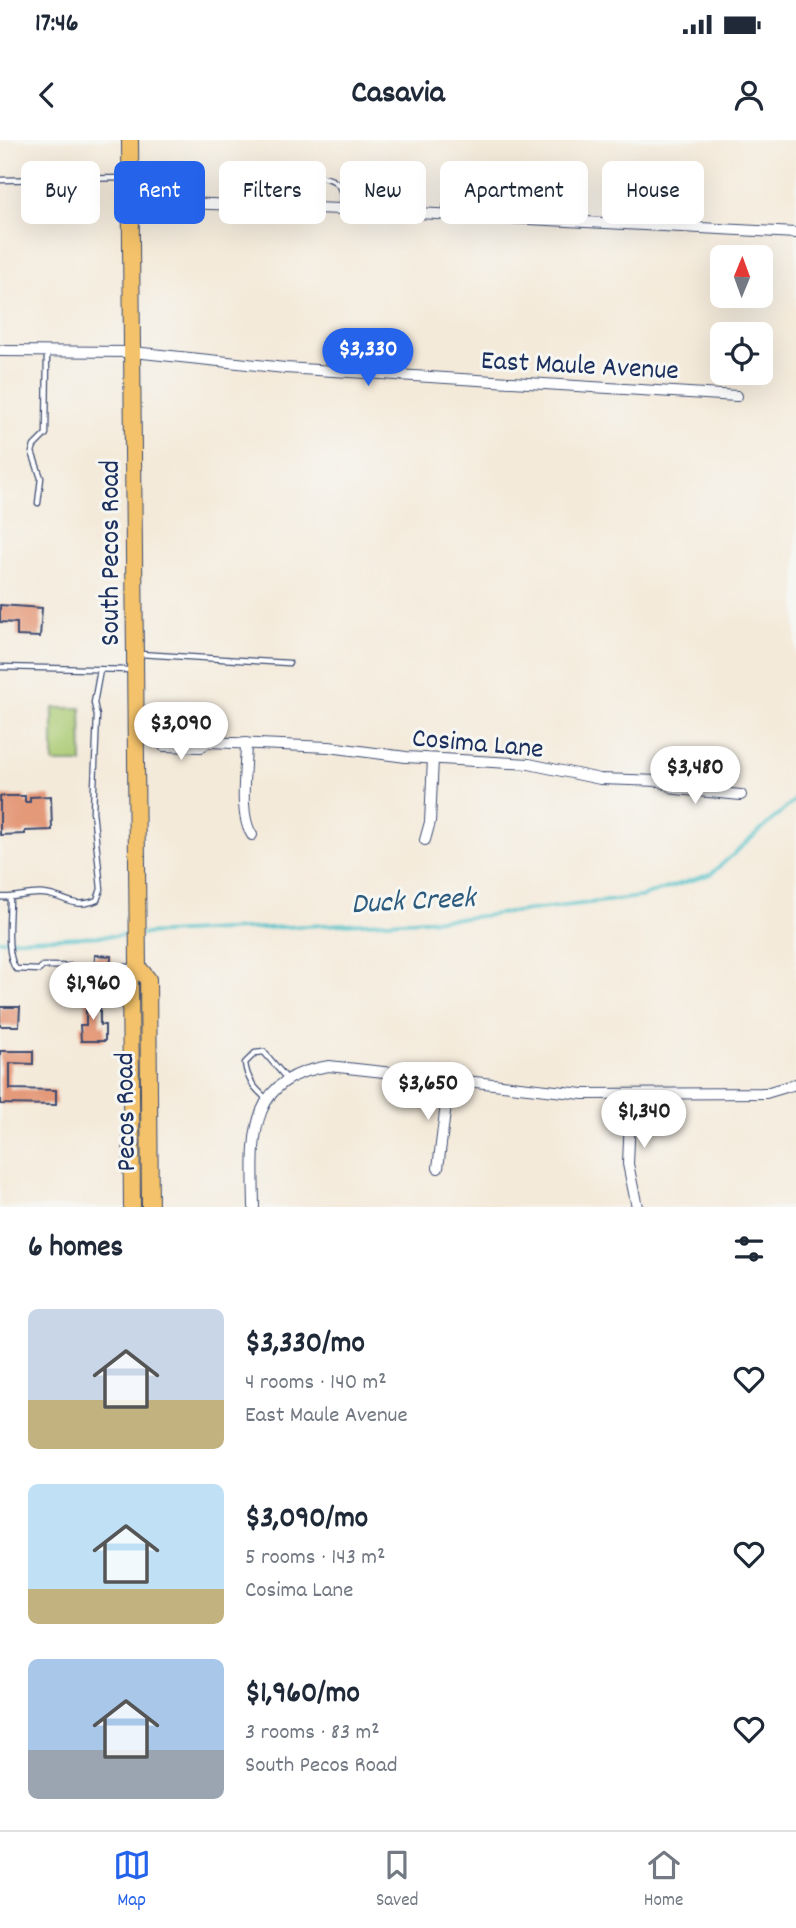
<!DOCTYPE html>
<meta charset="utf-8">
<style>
:root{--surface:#fff;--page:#f6f6f7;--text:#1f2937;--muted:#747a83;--line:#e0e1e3;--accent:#2563eb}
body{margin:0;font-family:Dekko,sans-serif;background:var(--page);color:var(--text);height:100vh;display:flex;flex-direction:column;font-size:26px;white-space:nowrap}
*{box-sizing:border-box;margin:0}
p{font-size:23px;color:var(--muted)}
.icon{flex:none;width:38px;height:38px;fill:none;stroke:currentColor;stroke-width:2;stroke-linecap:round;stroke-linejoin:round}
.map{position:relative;height:1067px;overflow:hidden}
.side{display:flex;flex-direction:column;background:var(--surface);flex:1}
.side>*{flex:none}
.banner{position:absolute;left:21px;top:21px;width:754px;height:63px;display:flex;gap:14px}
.needle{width:46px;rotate:1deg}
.controls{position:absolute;left:710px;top:105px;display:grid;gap:14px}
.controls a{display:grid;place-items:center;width:63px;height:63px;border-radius:10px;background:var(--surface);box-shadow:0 7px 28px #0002;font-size:35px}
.price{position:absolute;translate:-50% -60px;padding:0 16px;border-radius:24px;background:#fff;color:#222;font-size:23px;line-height:46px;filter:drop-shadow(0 2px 4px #0008)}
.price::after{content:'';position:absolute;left:50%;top:42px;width:21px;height:16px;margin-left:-10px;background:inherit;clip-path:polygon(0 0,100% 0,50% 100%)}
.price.active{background:var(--accent);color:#fff}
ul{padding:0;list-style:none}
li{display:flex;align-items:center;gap:21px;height:175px;padding:0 28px}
li span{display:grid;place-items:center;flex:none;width:196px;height:140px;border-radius:10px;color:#555}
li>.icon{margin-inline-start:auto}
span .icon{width:84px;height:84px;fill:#fffc;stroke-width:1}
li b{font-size:30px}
h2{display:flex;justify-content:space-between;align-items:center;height:84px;padding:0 28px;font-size:30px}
.pill{padding:0 24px;border-radius:10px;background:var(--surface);box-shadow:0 7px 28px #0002;font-size:24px;line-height:63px}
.pill.active{background:var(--accent);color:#fff}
.status{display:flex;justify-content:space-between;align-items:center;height:49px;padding:0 35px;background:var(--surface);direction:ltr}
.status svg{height:19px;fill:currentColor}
header{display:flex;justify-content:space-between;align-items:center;height:91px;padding:0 28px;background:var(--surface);font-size:32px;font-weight:700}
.menu{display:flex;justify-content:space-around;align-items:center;height:98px;border-top:2px solid var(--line);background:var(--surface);font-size:19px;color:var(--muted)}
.menu a{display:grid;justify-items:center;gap:4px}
.menu .active{color:var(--accent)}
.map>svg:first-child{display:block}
.green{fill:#abcb73;stroke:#637d68;stroke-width:2}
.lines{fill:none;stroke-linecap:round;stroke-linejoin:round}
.stream{stroke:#53c1c9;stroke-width:3.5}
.building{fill:#e49979}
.service-casing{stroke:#3c4b71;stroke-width:7}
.minor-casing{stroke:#3c4b71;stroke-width:12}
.primary-casing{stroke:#3c4b71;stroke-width:18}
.service{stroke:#fff;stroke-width:4.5}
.minor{stroke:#fff;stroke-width:10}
.primary{stroke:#f3c26a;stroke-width:16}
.labels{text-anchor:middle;stroke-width:6;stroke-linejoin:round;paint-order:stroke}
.street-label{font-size:28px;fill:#1b2f5e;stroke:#f6f6f2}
.water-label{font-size:30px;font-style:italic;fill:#2c5b7e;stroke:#f6f6f2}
</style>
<div class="status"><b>17:46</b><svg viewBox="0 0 49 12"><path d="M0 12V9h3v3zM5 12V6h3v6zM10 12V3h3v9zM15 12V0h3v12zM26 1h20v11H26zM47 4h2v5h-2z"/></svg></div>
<header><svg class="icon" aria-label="back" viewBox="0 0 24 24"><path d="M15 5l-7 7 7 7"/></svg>Casavia<svg class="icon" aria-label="person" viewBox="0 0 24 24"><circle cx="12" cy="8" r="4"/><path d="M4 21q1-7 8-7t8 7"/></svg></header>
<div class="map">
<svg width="796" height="1067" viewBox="0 0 796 1067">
<rect width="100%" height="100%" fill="#f6f6f2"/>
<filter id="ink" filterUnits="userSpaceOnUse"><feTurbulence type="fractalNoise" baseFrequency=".0143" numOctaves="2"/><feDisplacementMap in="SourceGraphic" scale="14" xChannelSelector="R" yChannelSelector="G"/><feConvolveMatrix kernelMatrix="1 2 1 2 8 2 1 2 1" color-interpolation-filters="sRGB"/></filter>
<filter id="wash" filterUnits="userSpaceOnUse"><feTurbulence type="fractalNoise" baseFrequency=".00686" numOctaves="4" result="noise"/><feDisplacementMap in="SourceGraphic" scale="28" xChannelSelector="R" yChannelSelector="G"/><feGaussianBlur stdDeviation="1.57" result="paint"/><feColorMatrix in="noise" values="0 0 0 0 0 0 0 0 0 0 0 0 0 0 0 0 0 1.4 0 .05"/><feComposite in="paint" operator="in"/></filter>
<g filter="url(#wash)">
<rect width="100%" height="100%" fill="#f4eada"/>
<path class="green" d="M53,568h28l1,55h-29z"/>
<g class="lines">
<g class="stream">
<path d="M142,794l322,-16 176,-21 71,-23 85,-75"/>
<path d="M0,800l134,-5"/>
</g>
</g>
<g id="blocks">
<g class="building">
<path d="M0,465l42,3 -2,29 -23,-1v-13l-17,-1z"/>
<path d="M0,656h25v6h5v-5l21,-1 1,34 -27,1v3l-25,1z"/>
<path d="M95,815l16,1 -1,21h-16z"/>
<path d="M86,857h14v28h5v16h-24l-1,-16h6z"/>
<path d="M0,867h20l-1,19h-19z"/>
<path d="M0,911h33v13l-23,-1v26l46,1v15l-56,-1z"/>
</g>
</g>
</g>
<g filter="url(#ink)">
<use href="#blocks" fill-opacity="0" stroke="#3c4b71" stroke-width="2"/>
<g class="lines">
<g class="service-casing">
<g id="service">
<path d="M0,40l126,-2"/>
<path d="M291,67c1,-9 0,-19 7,-26 9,-8 35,-5 41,5 4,6 2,16 2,22"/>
<path d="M445,74c1,-23 16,-43 39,-27 5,3 10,7 11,12 2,5 1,12 1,17"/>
<path d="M38,363l3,-25 -9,-26 2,-6 12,-12 1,-82"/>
<path d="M139,514l150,9"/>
<path d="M0,527l132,3"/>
<path d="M0,757c15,2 29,-5 44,-3 22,2 29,16 53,6l4,-11 -8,-78 4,-95 -3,-13 6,-33"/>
<path d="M10,758c0,18 -5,56 6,71l23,1 4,-4 91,1"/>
<path d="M268,960c-13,-11 -21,-20 -23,-37l10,-10 9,-1 23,27"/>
</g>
</g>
<g class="minor-casing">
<g id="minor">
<path d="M131,61l210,8 455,24"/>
<path d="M0,211l133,1 152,16 452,28"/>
<path d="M136,597l20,2 8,-6 37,1 7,8"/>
<path d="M156,599l8,7 37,1 7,-5 121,5 77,10 123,7 71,15 60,2 16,8 65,6"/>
<path d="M246,603c0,24 -8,72 6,92"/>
<path d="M425,700l5,-18 3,-63"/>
<path d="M631,954l-3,70 9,43"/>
<path d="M438,1028l11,-88"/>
<path d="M254,1067c-1,-66 -9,-129 75,-141l254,28 183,-1 30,-9"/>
</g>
</g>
<g class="primary-casing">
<g id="primary">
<path d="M130,0l8,827 -8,12 2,228"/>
<path d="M138,827l10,12 2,228"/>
</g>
</g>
<use href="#service" class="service"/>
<use href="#minor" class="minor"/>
<use href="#primary" class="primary"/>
</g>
</g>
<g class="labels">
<g class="street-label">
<text transform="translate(580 223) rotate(3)" y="10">East Maule Avenue</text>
<text transform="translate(108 413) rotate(-90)" y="10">South Pecos Road</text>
<text transform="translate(478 601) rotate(5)" y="10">Cosima Lane</text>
<text transform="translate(123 972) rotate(-91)" y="10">Pecos Road</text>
</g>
<g class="water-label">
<text transform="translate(413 759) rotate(-3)" y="10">Duck Creek</text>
</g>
</g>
</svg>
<div class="controls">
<a><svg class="needle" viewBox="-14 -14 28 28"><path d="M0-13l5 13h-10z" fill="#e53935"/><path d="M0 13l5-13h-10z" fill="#747a83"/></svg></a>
<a><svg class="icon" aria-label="locate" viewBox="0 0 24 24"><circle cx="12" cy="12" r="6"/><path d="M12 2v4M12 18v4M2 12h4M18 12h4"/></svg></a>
</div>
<b class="price active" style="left:368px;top:248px">$3,330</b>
<b class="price" style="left:181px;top:622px">$3,090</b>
<b class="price" style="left:695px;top:666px">$3,480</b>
<b class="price" style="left:93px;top:882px">$1,960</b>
<b class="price" style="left:428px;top:982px">$3,650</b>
<b class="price" style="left:644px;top:1010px">$1,340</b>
<div class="banner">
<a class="pill">Buy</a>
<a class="pill active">Rent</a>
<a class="pill">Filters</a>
<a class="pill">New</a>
<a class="pill">Apartment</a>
<a class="pill">House</a>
</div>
</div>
<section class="side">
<h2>6 homes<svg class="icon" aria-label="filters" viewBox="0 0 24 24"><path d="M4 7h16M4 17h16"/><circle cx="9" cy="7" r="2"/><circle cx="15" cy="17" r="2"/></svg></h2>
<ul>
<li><span style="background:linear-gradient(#c9d6e8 65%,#c2b280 0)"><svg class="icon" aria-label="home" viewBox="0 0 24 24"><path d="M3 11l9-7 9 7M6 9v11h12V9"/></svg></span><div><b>$3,330/mo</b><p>4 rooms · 140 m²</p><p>East Maule Avenue</p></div><svg class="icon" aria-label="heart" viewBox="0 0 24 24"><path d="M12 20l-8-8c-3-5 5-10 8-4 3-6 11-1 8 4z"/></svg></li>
<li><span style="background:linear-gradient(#bfe0f5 75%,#c2b280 0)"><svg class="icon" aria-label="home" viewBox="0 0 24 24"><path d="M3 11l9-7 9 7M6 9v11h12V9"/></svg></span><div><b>$3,090/mo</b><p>5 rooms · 143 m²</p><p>Cosima Lane</p></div><svg class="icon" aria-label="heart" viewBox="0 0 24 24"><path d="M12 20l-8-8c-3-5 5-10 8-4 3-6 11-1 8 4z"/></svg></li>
<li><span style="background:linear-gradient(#a9c7e8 65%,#9aa5b1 0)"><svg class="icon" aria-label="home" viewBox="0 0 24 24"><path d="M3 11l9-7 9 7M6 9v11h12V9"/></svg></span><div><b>$1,960/mo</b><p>3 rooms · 83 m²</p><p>South Pecos Road</p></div><svg class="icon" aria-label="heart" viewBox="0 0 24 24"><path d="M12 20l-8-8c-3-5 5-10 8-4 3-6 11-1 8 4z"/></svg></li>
</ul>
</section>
<nav class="menu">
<a class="active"><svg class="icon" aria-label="map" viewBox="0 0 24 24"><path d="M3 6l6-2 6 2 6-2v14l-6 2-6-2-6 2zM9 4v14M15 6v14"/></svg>Map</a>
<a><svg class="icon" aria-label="saved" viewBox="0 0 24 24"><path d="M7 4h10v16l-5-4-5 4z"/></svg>Saved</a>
<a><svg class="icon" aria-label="home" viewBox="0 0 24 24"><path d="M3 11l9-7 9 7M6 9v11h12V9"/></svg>Home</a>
</nav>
